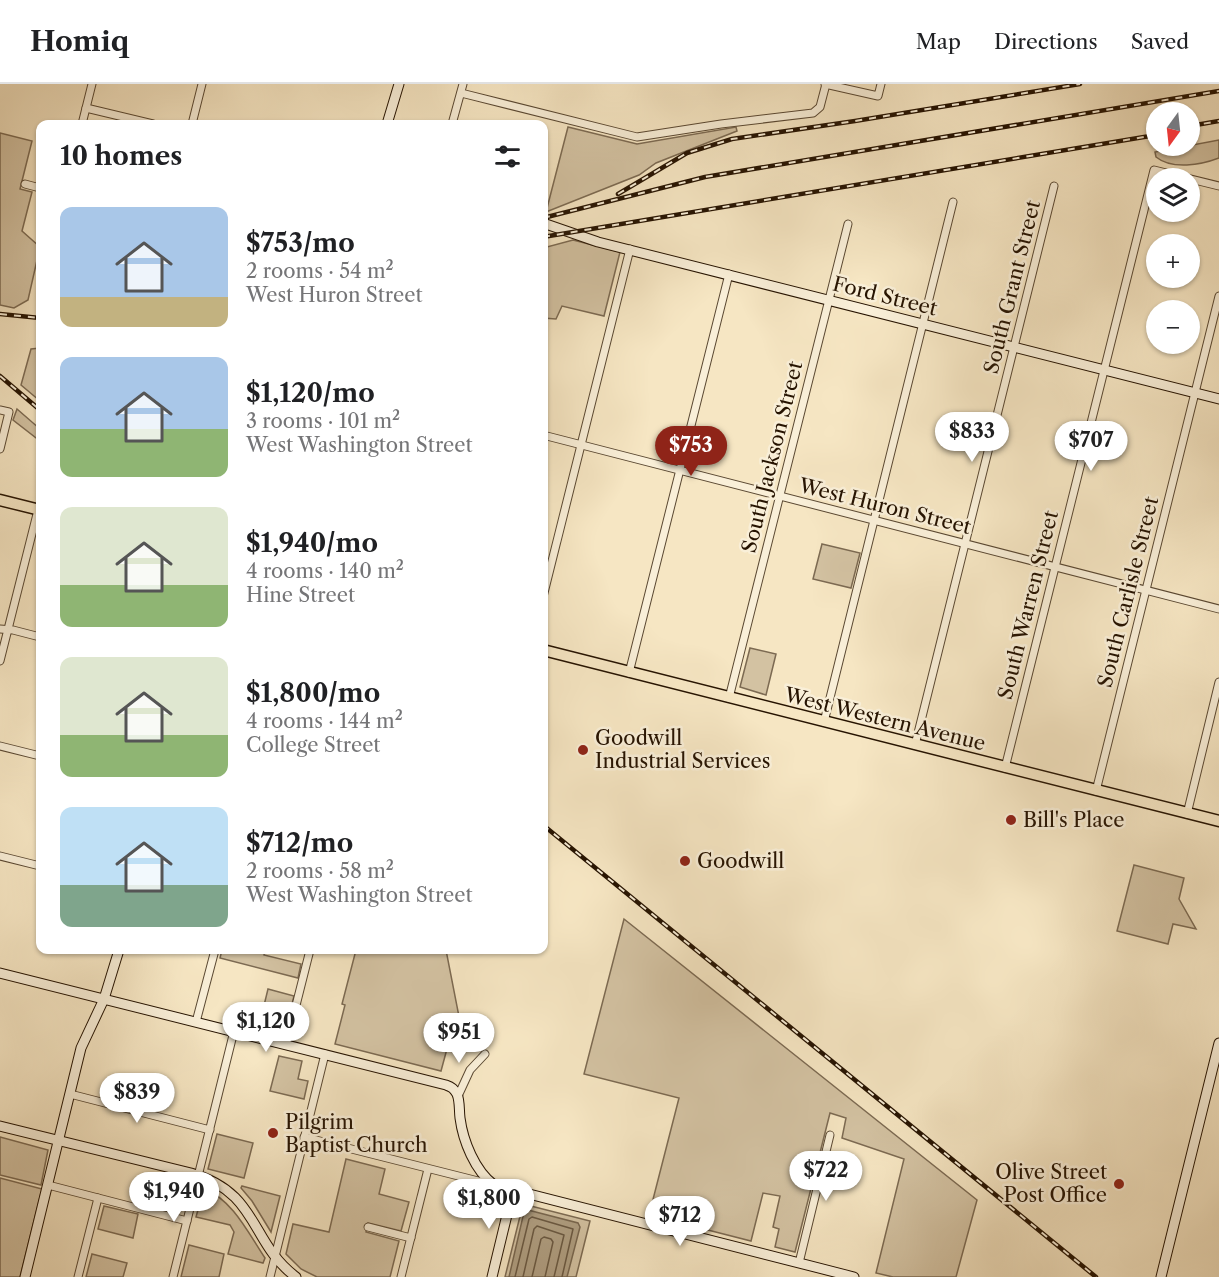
<!DOCTYPE html>
<meta charset="utf-8">
<style>
:root{--surface:#fff;--page:#f6f6f6;--text:#202124;--muted:#757577;--line:#e0e0e0;--accent:#8f2418}
body{margin:0;font-family:"Libre Caslon Text",serif;background:var(--page);color:var(--text);height:100vh;display:flex;flex-direction:column;font-size:22px;white-space:nowrap}
*{box-sizing:border-box;margin:0}
p{font-size:20px;color:var(--muted)}
.icon{flex:none;width:33px;height:33px;fill:none;stroke:currentColor;stroke-width:2;stroke-linecap:round;stroke-linejoin:round}
.map{position:relative;flex:1;overflow:hidden}
.side{position:absolute;left:36px;top:36px;width:512px;height:834px;display:flex;flex-direction:column;background:var(--surface);border-radius:12px;box-shadow:0 2px 4px #0004}
.side>*{flex:none}
.needle{width:39px;rotate:195deg}
.tools{position:absolute;left:1146px;top:18px;display:grid;gap:12px}
.tools a{display:grid;place-items:center;width:54px;height:54px;border-radius:50%;background:var(--surface);box-shadow:0 2px 4px #0004;font-size:30px}
.price{position:absolute;translate:-50% -51px;padding:0 14px;border-radius:21px;background:#fff;color:#222;font-size:20px;line-height:39px;filter:drop-shadow(0 2px 3px #0008)}
.price::after{content:'';position:absolute;left:50%;top:36px;width:18px;height:14px;margin-left:-9px;background:inherit;clip-path:polygon(0 0,100% 0,50% 100%)}
.price.on{background:var(--accent);color:#fff}
ul{padding:0;list-style:none}
li{display:flex;align-items:center;gap:18px;height:150px;padding:0 24px}
li span{display:grid;place-items:center;flex:none;width:168px;height:120px;border-radius:12px;color:#555}
li>.icon{margin-inline-start:auto}
span .icon{width:72px;height:72px;fill:#fffc;stroke-width:1}
li b{font-size:26px}
h2{display:flex;justify-content:space-between;align-items:center;height:72px;padding:0 24px;font-size:26px}
header{display:flex;align-items:center;gap:36px;box-sizing:border-box;height:84px;padding:0 30px;background:var(--surface);border-bottom:2px solid var(--line)}
header strong{font-size:28px}
nav{display:flex;gap:33px;margin-inline-start:auto;font-size:21px}
.map>svg:first-child{display:block}
.green{fill:#d3c2a2;stroke:#7c6a52;stroke-width:1.5}
.water{fill:#af9e81;stroke:#78664e;stroke-width:1.5}
.lines{fill:none;stroke-linecap:round;stroke-linejoin:round}
.shore{stroke:#6a5841;stroke-width:1.5}
.street-casing{stroke:#5a4832;stroke-width:9}
.secondary-casing{stroke:#261301;stroke-width:11}
.primary-casing{stroke:#261301;stroke-width:13}
.street{stroke:#f9efd8;stroke-width:7}
.secondary{stroke:#f9efd8;stroke-width:9}
.primary{stroke:#f6e6c3;stroke-width:10}
.rail-casing{stroke:#261301;stroke-width:4.5}
.rail{stroke:#f9efd8;stroke-width:2;stroke-dasharray:7;stroke-linecap:butt}
.poi-dot{fill:#8f2418;stroke:#f9efd8;stroke-width:2}
.labels{text-anchor:middle;stroke-width:5;stroke-linejoin:round;paint-order:stroke}
.street-label{font-size:20px;fill:#261301;stroke:#f9efd8}
.poi-label{font-size:20px;fill:#261301;stroke:#f9efd8;text-anchor:start}
</style>
<header>
<strong>Homiq</strong>
<nav><a>Map</a><a>Directions</a><a>Saved</a></nav>
</header>
<div class="map">
<svg width="1219" height="1193" viewBox="0 0 1219 1193">
<rect width="100%" height="100%" fill="#f6e6c3"/>
<filter id="stains"><feTurbulence type="fractalNoise" baseFrequency=".00333" numOctaves="4"/><feColorMatrix values="0 0 0 0 .2 0 0 0 0 .09 0 0 0 0 .02 0 0 0 .5 -.17"/></filter>
<radialGradient id="worn" r=".72"><stop offset=".6" stop-color="#630" stop-opacity="0"/><stop offset="1" stop-color="#630" stop-opacity=".3"/></radialGradient>
<g class="green">
<path d="M568,43l69,17 99,-17 1,4 -81,32 -17,12 -93,37z"/>
<path d="M0,49l32,8 -12,48 12,3 -10,39 18,16 -12,53 -14,8 -14,-3z"/>
<path d="M1219,56v18c-18,7 -47,12 -63,-1l-1,-5z"/>
<path d="M573,156l47,12 -16,64 -42,-10 -6,13 -13,-1v-70z"/>
<path d="M40,264v53l-19,-16 10,-36z"/>
<path d="M17,325l23,20v12l-27,-21z"/>
<path d="M822,460l38,9 -9,35 -38,-9z"/>
<path d="M750,564l26,6 -10,41 -26,-8z"/>
<path d="M1134,781l50,13 -5,21 17,30 -23,-5 -5,20 -51,-13z"/>
<path d="M624,835l353,281 -21,77h-63l-17,-4 28,-114 -62,-21 4,-20 -16,-5 -35,139 -20,-5 4,-18 -6,-2 7,-31 -17,-3 -12,48 -102,-26 30,-117 -95,-24z"/>
<path d="M222,866h43l-1,5 37,9 -3,14 -78,-20z"/>
<path d="M356,866h90l17,87 -12,-3 -10,37 -106,-27 10,-39 -3,-1z"/>
<path d="M268,905l26,7 -9,36 -26,-6z"/>
<path d="M279,972l23,5 -4,18 10,2 -4,18 -34,-8z"/>
<path d="M217,1050l36,9 -9,35 -36,-9z"/>
<path d="M0,1053l48,13 -7,35 -41,-10z"/>
<path d="M346,1075l39,10 -6,25 30,8 -8,29 -33,-8 -2,9 33,9 -9,36h-73l-16,-8 -15,-15 7,-30 36,8z"/>
<path d="M0,1094l42,11 -22,88h-20z"/>
<path d="M242,1102l38,10 -9,36 -19,-31 -11,-13z"/>
<path d="M204,1104c30,14 43,43 61,70l-2,5 -35,-9 6,-22 -4,-7 -34,-8z"/>
<path d="M523,1120l67,17 -14,56h-71z"/>
<path d="M104,1122l34,8 -5,24 -35,-9z"/>
<path d="M189,1161l35,9 -5,23h-38z"/>
<path d="M92,1170l35,9 -4,14h-37z"/>
</g>
<path class="water" d="M528,1126l50,13 2,4 -13,50h-58l15,-65z"/>
<g class="lines">
<g class="shore">
<path d="M515,1193l14,-58 3,-2 41,12 -11,48"/>
<path d="M523,1193l11,-48 3,-3 27,9 -10,42"/>
<path d="M532,1193l9,-38 3,-2 7,2 2,3 -8,35"/>
</g>
<g class="street-casing">
<g id="street">
<path d="M825,0l53,12 3,-12"/>
<path d="M461,9l176,44 84,-13 92,-11 7,-6 6,-23"/>
<path d="M86,24l67,16"/>
<path d="M82,40l10,-40"/>
<path d="M192,40l10,-40"/>
<path d="M452,40l11,-40"/>
<path d="M25,100l15,4"/>
<path d="M0,326l9,2 -9,37"/>
<path d="M543,351l676,174"/>
<path d="M543,513l87,-348"/>
<path d="M0,545l13,1 27,7"/>
<path d="M0,577l38,-151"/>
<path d="M629,589l100,-399"/>
<path d="M729,614l119,-474"/>
<path d="M824,638l129,-520"/>
<path d="M915,661l139,-559"/>
<path d="M0,662l40,10"/>
<path d="M1005,684l149,-598 65,16"/>
<path d="M1096,707l123,-495"/>
<path d="M1187,730l32,-132"/>
<path d="M0,772l40,10"/>
<path d="M196,938l19,-72"/>
<path d="M286,961l24,-95"/>
<path d="M70,1010l140,36"/>
<path d="M458,1012l12,-26 15,-16"/>
<path d="M304,1053l190,48"/>
<path d="M48,1101l139,36"/>
<path d="M368,1143l43,11"/>
<path d="M799,1179l31,-128"/>
<path d="M78,1193l20,-79"/>
<path d="M173,1193l61,-246"/>
<path d="M270,1193l55,-223"/>
<path d="M401,1193l27,-108"/>
</g>
</g>
<g class="secondary-casing">
<g id="secondary">
<path d="M387,40l12,-40"/>
<path d="M543,139l55,19 621,157"/>
<path d="M0,889l446,112c6,2 8,4 11,9 3,7 2,16 3,24 3,23 15,53 34,67l360,92"/>
<path d="M0,1042l191,47c69,20 58,69 105,104"/>
<path d="M25,1193l56,-229 23,-49 15,-49"/>
<path d="M492,1193l21,-87"/>
<path d="M1161,1193l58,-234"/>
</g>
</g>
<g class="primary-casing">
<g id="primary">
<path d="M0,416l40,10"/>
<path d="M543,566l676,171"/>
</g>
</g>
<use href="#street" class="street"/>
<use href="#secondary" class="secondary"/>
<use href="#primary" class="primary"/>
<g class="rail-casing">
<g id="rail">
<path d="M1190,42l29,-5"/>
<path d="M618,110l69,-41 45,-14 123,-18 225,-37"/>
<path d="M543,134l162,-41 514,-86"/>
<path d="M543,153l613,-102"/>
<path d="M0,230l40,4"/>
<path d="M0,292l40,34"/>
<path d="M543,741l553,452"/>
</g>
</g>
<use href="#rail" class="rail"/>
</g>
<g class="poi-dot">
<circle cx="583" cy="666" r="6"/>
<circle cx="1011" cy="736" r="6"/>
<circle cx="685" cy="777" r="6"/>
<circle cx="273" cy="1049" r="6"/>
<circle cx="1119" cy="1100" r="6"/>
</g>
<g class="labels">
<g class="street-label">
<text transform="translate(1012 203) rotate(-76)" y="7">South Grant Street</text>
<text transform="translate(885 212) rotate(14)" y="7">Ford Street</text>
<text transform="translate(772 373) rotate(-76)" y="7">South Jackson Street</text>
<text transform="translate(885 422) rotate(14)" y="7">West Huron Street</text>
<text transform="translate(1128 508) rotate(-76)" y="7">South Carlisle Street</text>
<text transform="translate(1028 521) rotate(-76)" y="7">South Warren Street</text>
<text transform="translate(885 635) rotate(14)" y="7">West Western Avenue</text>
</g>
<g class="poi-label">
<text x="595" y="661">Goodwill<tspan x="595" dy="23">Industrial Services</tspan></text>
<text x="1023" y="743">Bill's Place</text>
<text x="697" y="784">Goodwill</text>
<text x="285" y="1045">Pilgrim<tspan x="285" dy="23">Baptist Church</tspan></text>
<text x="1107" y="1095" text-anchor="end">Olive Street<tspan x="1107" dy="23">Post Office</tspan></text>
</g>
</g>
<rect width="100%" height="100%" filter="url(#stains)"/>
<rect width="100%" height="100%" fill="url(#worn)"/>
</svg>
<div class="tools">
<a><svg class="needle" viewBox="-14 -14 28 28"><path d="M0-13l5 13h-10z" fill="#e53935"/><path d="M0 13l5-13h-10z" fill="#757577"/></svg></a>
<a><svg class="icon" aria-label="layers" viewBox="0 0 24 24"><path d="M12 4l9 5-9 5-9-5zM3 14l9 5 9-5"/></svg></a>
<a>+</a>
<a>−</a>
</div>
<b class="price" style="left:972px;top:379px">$833</b>
<b class="price" style="left:1091px;top:388px">$707</b>
<b class="price on" style="left:691px;top:393px">$753</b>
<b class="price" style="left:266px;top:969px">$1,120</b>
<b class="price" style="left:459px;top:980px">$951</b>
<b class="price" style="left:137px;top:1040px">$839</b>
<b class="price" style="left:826px;top:1118px">$722</b>
<b class="price" style="left:174px;top:1139px">$1,940</b>
<b class="price" style="left:489px;top:1146px">$1,800</b>
<b class="price" style="left:680px;top:1163px">$712</b>
<section class="side">
<h2>10 homes<svg class="icon" aria-label="filters" viewBox="0 0 24 24"><path d="M4 7h16M4 17h16"/><circle cx="9" cy="7" r="2"/><circle cx="15" cy="17" r="2"/></svg></h2>
<ul>
<li><span style="background:linear-gradient(#a9c7e8 75%,#c2b280 0)"><svg class="icon" aria-label="home" viewBox="0 0 24 24"><path d="M3 11l9-7 9 7M6 9v11h12V9"/></svg></span><div><b>$753/mo</b><p>2 rooms · 54 m²</p><p>West Huron Street</p></div></li>
<li><span style="background:linear-gradient(#a9c7e8 60%,#8fb573 0)"><svg class="icon" aria-label="home" viewBox="0 0 24 24"><path d="M3 11l9-7 9 7M6 9v11h12V9"/></svg></span><div><b>$1,120/mo</b><p>3 rooms · 101 m²</p><p>West Washington Street</p></div></li>
<li><span style="background:linear-gradient(#dfe7d0 65%,#8fb573 0)"><svg class="icon" aria-label="home" viewBox="0 0 24 24"><path d="M3 11l9-7 9 7M6 9v11h12V9"/></svg></span><div><b>$1,940/mo</b><p>4 rooms · 140 m²</p><p>Hine Street</p></div></li>
<li><span style="background:linear-gradient(#dfe7d0 65%,#8fb573 0)"><svg class="icon" aria-label="home" viewBox="0 0 24 24"><path d="M3 11l9-7 9 7M6 9v11h12V9"/></svg></span><div><b>$1,800/mo</b><p>4 rooms · 144 m²</p><p>College Street</p></div></li>
<li><span style="background:linear-gradient(#bfe0f5 65%,#7fa58c 0)"><svg class="icon" aria-label="home" viewBox="0 0 24 24"><path d="M3 11l9-7 9 7M6 9v11h12V9"/></svg></span><div><b>$712/mo</b><p>2 rooms · 58 m²</p><p>West Washington Street</p></div></li>
</ul>
</section>
</div>
